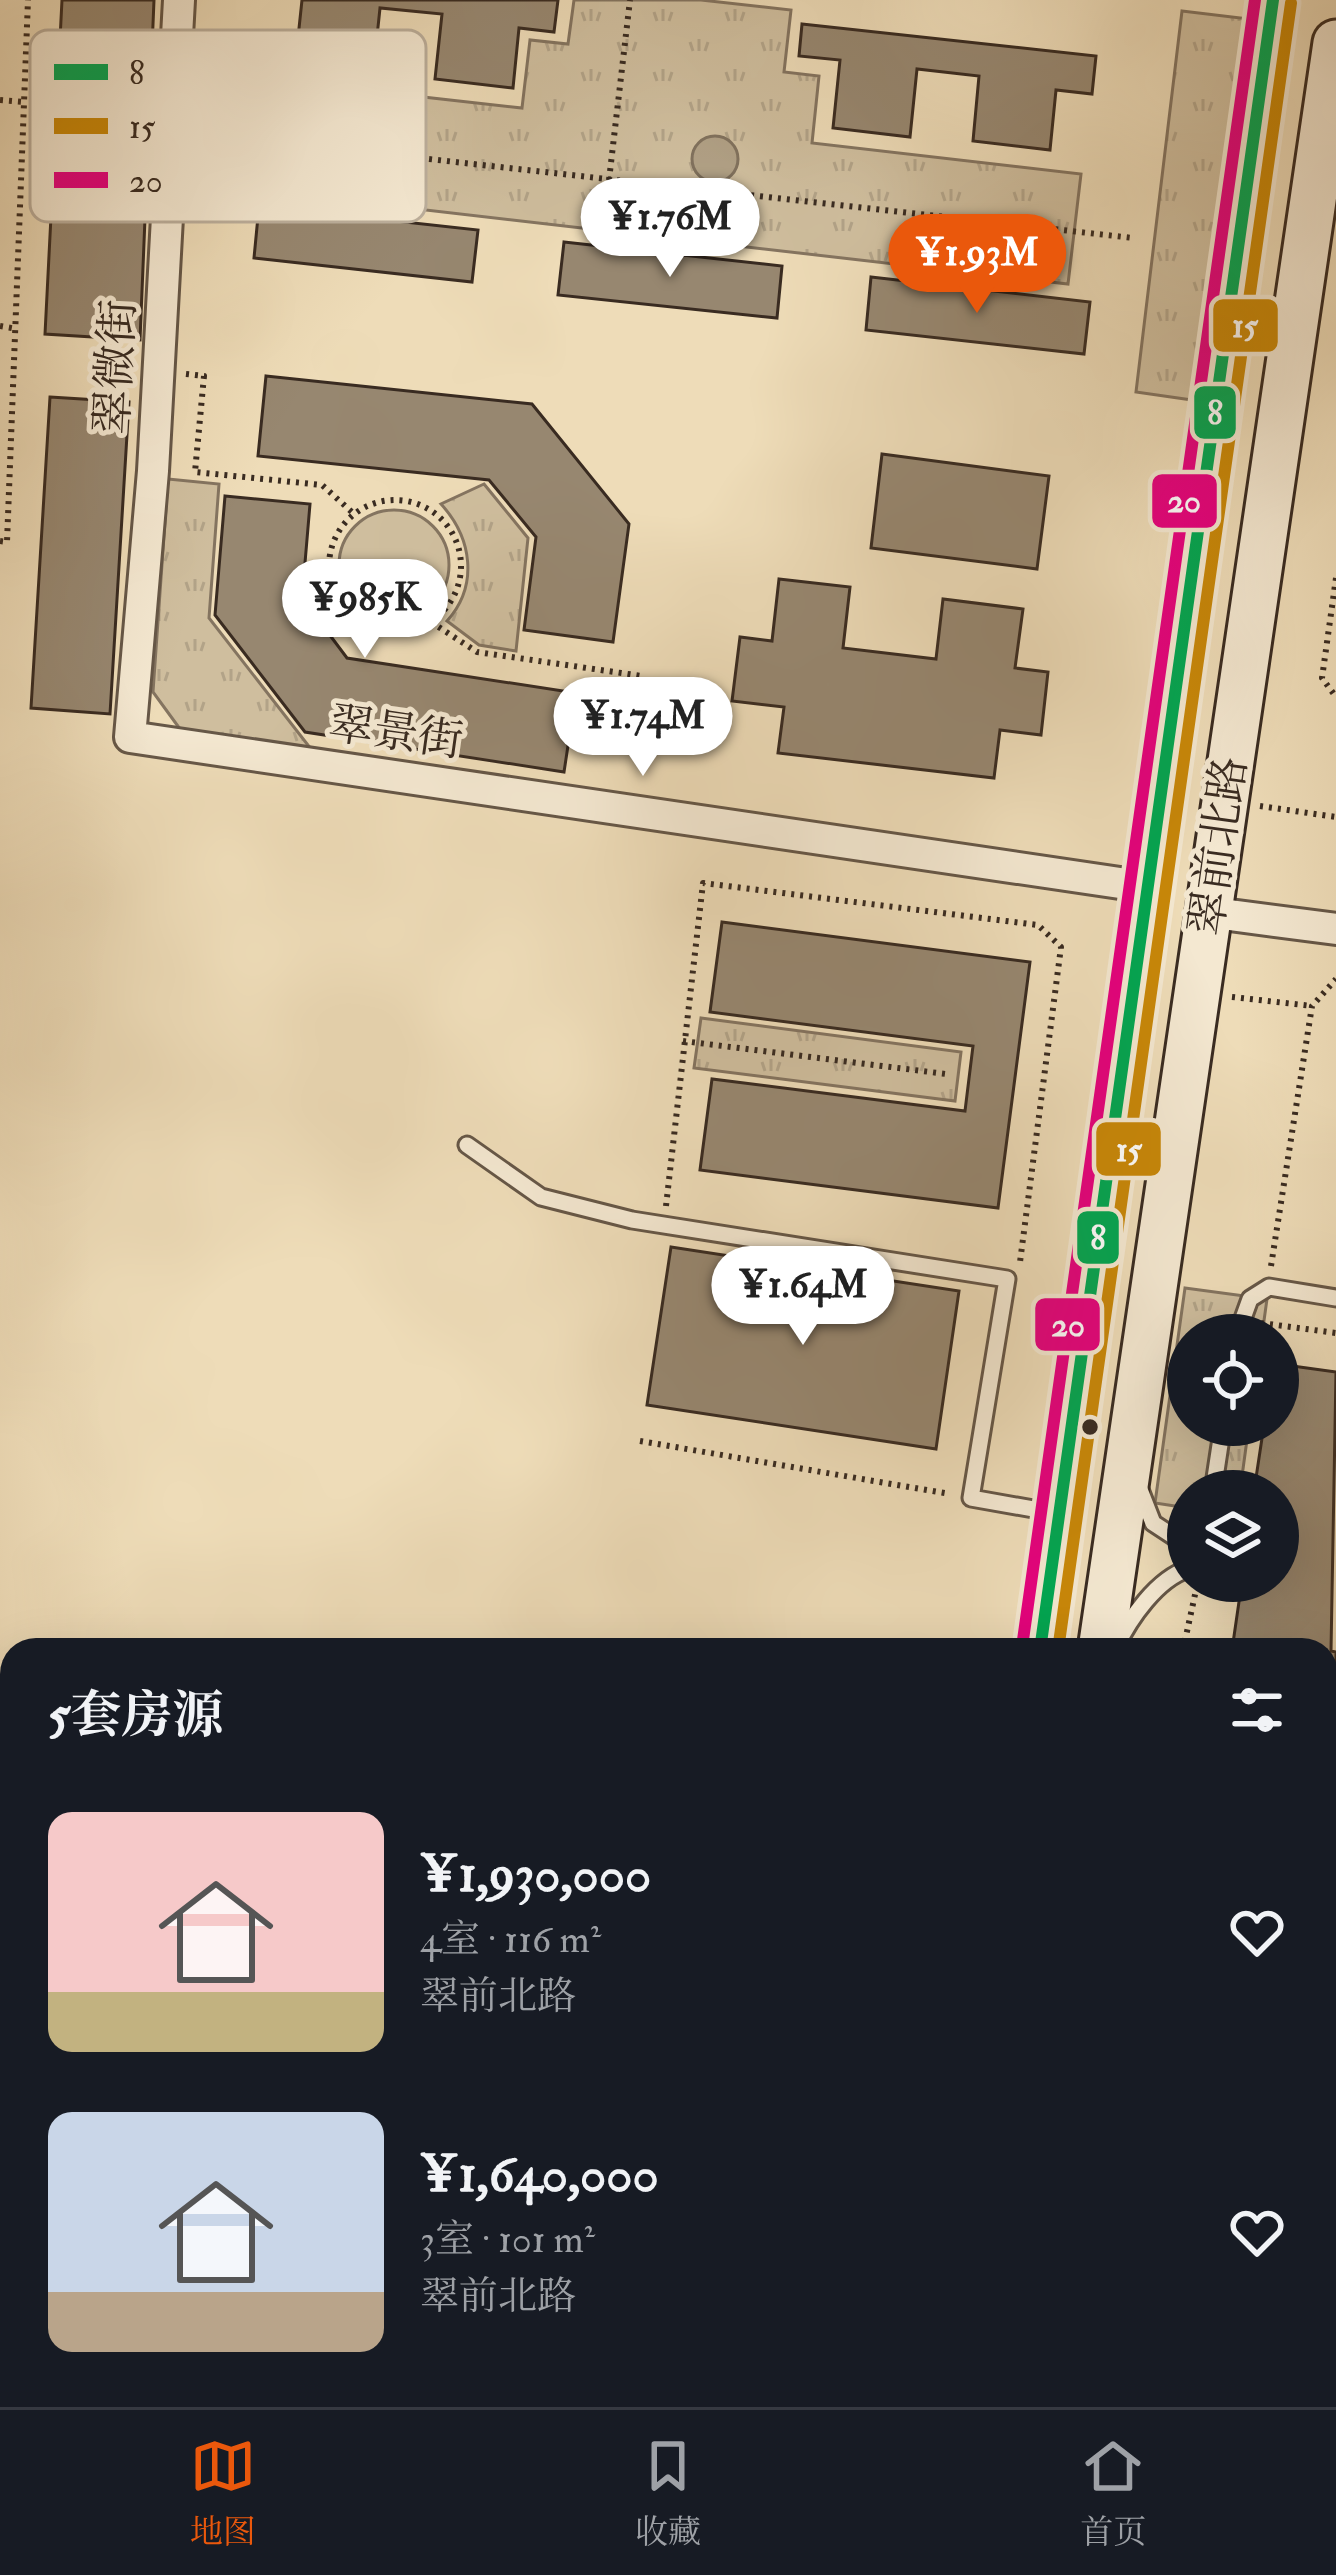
<!DOCTYPE html>
<html lang="zh">
<meta charset="utf-8">
<style>
:root{--surface:#171b24;--page:#20242c;--text:#f1f3f6;--muted:#9ea1a6;--line:#363941;--accent:#ea580c}
body{margin:0;font-family:"IM FELL Double Pica","Noto Serif SC",serif;background:var(--page);color:var(--text);height:100vh;display:flex;flex-direction:column;font-size:45px;white-space:nowrap}
*{box-sizing:border-box;margin:0}
p{font-size:39px;color:var(--muted)}
.icon{flex:none;width:66px;height:66px;fill:none;stroke:currentColor;stroke-width:2;stroke-linecap:round;stroke-linejoin:round}
.map{position:relative;flex:1;overflow:hidden}
.drawer{position:absolute;left:0px;top:1638px;width:1338px;height:771px;display:flex;flex-direction:column;background:var(--surface);border-radius:36px 36px 0 0;box-shadow:0 12px 48px #0002}
.drawer>*{flex:none}
.fabs{position:absolute;left:1167px;top:1314px;display:grid;gap:24px}
.fabs a{display:grid;place-items:center;width:132px;height:132px;border-radius:50%;background:var(--surface);box-shadow:0 12px 48px #0002;font-size:60px}
.price{position:absolute;translate:-50% -102px;padding:0 27px;border-radius:42px;background:#fff;color:#222;font-size:39px;line-height:78px;filter:drop-shadow(0 3px 6px #0008)}
.price::after{content:'';position:absolute;left:50%;top:72px;width:36px;height:27px;margin-left:-18px;background:inherit;clip-path:polygon(0 0,100% 0,50% 100%)}
.price.on{background:var(--accent);color:#fff}
ul{padding:0;list-style:none}
li{display:flex;align-items:center;gap:36px;height:300px;padding:0 48px}
li span{display:grid;place-items:center;flex:none;width:336px;height:240px;border-radius:24px;color:#555}
li>.icon{margin-inline-start:auto}
span .icon{width:144px;height:144px;fill:#fffc;stroke-width:1}
li b{font-size:51px}
h2{display:flex;justify-content:space-between;align-items:center;height:144px;padding:0 48px;font-size:51px}
.dock{display:flex;justify-content:space-around;align-items:center;height:168px;border-top:3px solid var(--line);background:var(--surface);font-size:33px;color:var(--muted)}
.dock a{display:grid;justify-items:center;gap:6px}
.dock .on{color:var(--accent)}
.map>svg:first-child{display:block}
.grass{fill:url(#grass-tufts);stroke:#847460;stroke-width:3}
.park{fill:#cfbe9e;stroke:#847460;stroke-width:3}
.water{fill:#b0a085;stroke:#80715d;stroke-width:3}
.building{fill:#978770;stroke:#392b21;stroke-width:3}
.lines{fill:none;stroke-linecap:round;stroke-linejoin:round}
.lane-casing{stroke:#665747;stroke-width:21}
.street-casing{stroke:#665747;stroke-width:36}
.secondary-casing{stroke:#392b21;stroke-width:51}
.path{stroke:#392b21;stroke-width:6;stroke-dasharray:3 6;stroke-linecap:butt}
.lane{stroke:#f4e8d1;stroke-width:15}
.street{stroke:#f4e8d1;stroke-width:30}
.secondary{stroke:#f4e8d1;stroke-width:45}
.bus-1-casing{stroke:#f4e8d1;stroke-width:21}
.bus-2-casing{stroke:#f4e8d1;stroke-width:21}
.bus-3-casing{stroke:#f4e8d1;stroke-width:21}
.bus-1{stroke:#00a651;stroke-width:12}
.bus-2{stroke:#c88708;stroke-width:12}
.bus-3{stroke:#e5007d;stroke-width:12}
.bus-dot{fill:#392b21;stroke:#f4e8d1;stroke-width:4.5}
.labels{text-anchor:middle;stroke-width:10;stroke-linejoin:round;paint-order:stroke}
.street-label{font-size:45px;fill:#392b21;stroke:#f4e8d1}
.key{fill:#f4e8d1;stroke:#bcaf9c;stroke-width:3}
.key-label{font-size:33px;fill:#392b21}
.line-badge{stroke:#f4e8d1;stroke-width:4.5}
.badge-label{font-size:33px;text-anchor:middle;font-weight:bold;fill:#fff}
</style>
<div class="map">
<svg width="1336" height="2407" viewBox="0 0 1336 2407">
<defs>
<pattern id="grass-tufts" width="24" height="20" patternUnits="userSpaceOnUse" patternTransform="scale(3)"><rect width="24" height="20" fill="#cfbe9e"/><path d="M3 7l-1-3M5 7V3M7 7l1-3M15 17l-1-3M17 17v-4M19 17l1-3" fill="none" stroke="#b2a388"/></pattern>
</defs>
<rect width="100%" height="100%" fill="#eedcb8"/>
<filter id="stains"><feTurbulence type="fractalNoise" baseFrequency=".00167" numOctaves="4"/><feColorMatrix values="0 0 0 0 .2 0 0 0 0 .09 0 0 0 0 .02 0 0 0 .5 -.17"/></filter>
<radialGradient id="worn" r=".72"><stop offset=".6" stop-color="#630" stop-opacity="0"/><stop offset="1" stop-color="#630" stop-opacity=".3"/></radialGradient>
<g class="grass">
<path d="M574,0h127l90,10 -7,62 35,4 -7,67 269,31 -13,110 -746,-86 12,-111 188,21 8,-68 38,4z"/>
<path d="M1182,11l67,8 -57,381 -56,-8z"/>
<path d="M168,479l51,5 -10,134 102,131 -131,-20 -27,-37z"/>
<path d="M484,484l44,54 -12,113 -37,-6 -32,-24c32,-36 25,-83 -6,-117z"/>
<path d="M701,1018l260,34 -6,49 -261,-33z"/>
<path d="M1185,1288l82,11 -5,36h-74v90h61l-9,66h-52v17l-33,-5z"/>
</g>
<circle class="park" cx="394" cy="565" r="55"/>
<circle class="water" cx="715" cy="159" r="23"/>
<g class="building">
<path d="M62,0h92l-14,340 -95,-6z"/>
<path d="M302,0h256l-4,32 -35,-4 -6,60 -78,-9 7,-65 -62,-6 -7,67 -78,-9z"/>
<path d="M802,24l294,32 -4,38 -36,-4 -6,60 -77,-9 6,-65 -62,-7 -7,68 -77,-9 7,-68 -41,-4z"/>
<path d="M259,206l219,24 -6,52 -218,-24z"/>
<path d="M564,242l218,24 -5,52 -219,-23z"/>
<path d="M871,277l219,25 -6,52 -218,-24z"/>
<path d="M266,376l266,28 97,120 -16,118 -89,-12 12,-93 -47,-57 -231,-24z"/>
<path d="M50,397l79,5 -19,312 -79,-6z"/>
<path d="M882,454l167,22 -12,93 -166,-21z"/>
<path d="M225,496l85,8 -8,94 45,60 229,35 -12,79 -259,-40 -90,-117z"/>
<path d="M779,579l71,8 -7,61 93,11 7,-60 80,10 -8,59 33,4 -7,63 -41,-5 -6,48 -216,-25 6,-46 -52,-6 8,-64 32,4z"/>
<path d="M722,922l308,40 -32,246 -298,-38 12,-91 253,32 8,-65 -263,-34z"/>
<path d="M671,1247l288,44 -23,158 -289,-44z"/>
<path d="M1278,1364l58,8 -5,279 5,1v175l-10,-3v-174h-94l10,-69h36v-90h-24l10,-66h14z"/>
<path d="M1326,2072l10,2v253l-10,-3z"/>
<path d="M1326,2162h10v128l-10,-2z"/>
<path d="M499,2397h62l41,10h-105z"/>
<path d="M719,2397h59l-2,10h-59z"/>
<path d="M1149,2397h82l-2,10h-83z"/>
</g>
<g class="lines">
<g class="lane-casing">
<g id="lane">
<path d="M467,1145l74,52 91,23 375,59 -36,219 85,15"/>
<path d="M1237,1335l13,-36 19,-12 67,11"/>
<path d="M1139,1487l14,36 35,23"/>
<path d="M1213,1491l10,-66"/>
<path d="M1116,1647c14,-29 41,-68 72,-78"/>
<path d="M469,2407l3,-10"/>
</g>
</g>
<g class="street-casing">
<g id="street">
<path d="M179,0l-26,471 -23,266 1017,150"/>
<path d="M1207,912l129,17"/>
</g>
</g>
<g class="secondary-casing">
<g id="secondary">
<path d="M1040,1650l233,-1650"/>
<path d="M1101,1650l235,-1607"/>
<path d="M1326,1956l10,1"/>
<path d="M1326,2019l10,2"/>
<path d="M889,2407l2,-10"/>
<path d="M949,2407l2,-10"/>
</g>
</g>
<g class="path">
<path d="M0,100l24,2"/>
<path d="M277,142l856,96"/>
<path d="M609,180l21,-180"/>
<path d="M0,326l17,3"/>
<path d="M186,374l18,2 -9,96 127,13 31,28"/>
<circle cx="395" cy="566" r="66"/>
<path d="M0,541l7,1 21,-542"/>
<path d="M1336,578l-14,100 14,19"/>
<path d="M431,622l46,30 165,24"/>
<path d="M1260,806l76,11"/>
<path d="M1232,997l80,9"/>
<path d="M683,1041l263,33"/>
<path d="M666,1206l37,-323 335,42 23,22 -41,315"/>
<path d="M1271,1266l41,-260 24,-27"/>
<path d="M1261,1323l75,10"/>
<path d="M640,1441l310,53"/>
<path d="M1183,1650l13,-60"/>
<path d="M1326,1865l10,2"/>
<path d="M1326,1910l10,2"/>
<path d="M1326,2376l10,3"/>
<path d="M1083,2407l3,-10"/>
</g>
<use href="#lane" class="lane"/>
<use href="#street" class="street"/>
<use href="#secondary" class="secondary"/>
<g class="bus-1-casing">
<path id="bus-1" d="M1040,1650l233,-1650"/>
</g>
<g class="bus-2-casing">
<path id="bus-2" d="M1058,1650l233,-1647"/>
</g>
<g class="bus-3-casing">
<path id="bus-3" d="M1022,1647l233,-1647"/>
</g>
<use href="#bus-1" class="bus-1"/>
<use href="#bus-2" class="bus-2"/>
<use href="#bus-3" class="bus-3"/>
</g>
<circle class="bus-dot" cx="1090" cy="1427" r="10"/>
<g class="labels">
<g class="street-label">
<text transform="translate(114 367) rotate(-87)" y="16">翠微街</text>
<text transform="translate(396 731) rotate(8)" y="16">翠景街</text>
<text transform="translate(1217 846) rotate(-82)" y="16">翠前北路</text>
</g>
</g>
<rect x="30" y="30" width="396" height="192" rx="18" class="key"/>
<rect x="54" y="64" width="54" height="16" fill="#00a651"/>
<rect x="54" y="118" width="54" height="16" fill="#c88708"/>
<rect x="54" y="172" width="54" height="16" fill="#e5007d"/>
<g class="key-label">
<text x="129" y="84">8</text>
<text x="129" y="138">15</text>
<text x="129" y="192">20</text>
</g>
<g class="line-badge">
<rect x="1211" y="297" width="69" height="57" rx="12" fill="#c88708"/>
<rect x="1192" y="384" width="46" height="57" rx="12" fill="#00a651"/>
<rect x="1150" y="472" width="69" height="58" rx="12" fill="#e5007d"/>
<rect x="1094" y="1120" width="69" height="58" rx="12" fill="#c88708"/>
<rect x="1075" y="1209" width="46" height="57" rx="12" fill="#00a651"/>
<rect x="1033" y="1296" width="69" height="57" rx="12" fill="#e5007d"/>
</g>
<g class="badge-label">
<text x="1245" y="337">15</text>
<text x="1215" y="424">8</text>
<text x="1184" y="512">20</text>
<text x="1129" y="1161">15</text>
<text x="1098" y="1249">8</text>
<text x="1068" y="1336">20</text>
</g>
<rect width="100%" height="100%" filter="url(#stains)"/>
<rect width="100%" height="100%" fill="url(#worn)"/>
</svg>
<div class="fabs">
<a><svg class="icon" aria-label="locate" viewBox="0 0 24 24"><circle cx="12" cy="12" r="6"/><path d="M12 2v4M12 18v4M2 12h4M18 12h4"/></svg></a>
<a><svg class="icon" aria-label="layers" viewBox="0 0 24 24"><path d="M12 4l9 5-9 5-9-5zM3 14l9 5 9-5"/></svg></a>
</div>
<b class="price" style="left:670px;top:280px">¥1.76M</b>
<b class="price on" style="left:977px;top:316px">¥1.93M</b>
<b class="price" style="left:365px;top:661px">¥985K</b>
<b class="price" style="left:643px;top:779px">¥1.74M</b>
<b class="price" style="left:803px;top:1348px">¥1.64M</b>
<section class="drawer">
<h2>5套房源<svg class="icon" aria-label="filters" viewBox="0 0 24 24"><path d="M4 7h16M4 17h16"/><circle cx="9" cy="7" r="2"/><circle cx="15" cy="17" r="2"/></svg></h2>
<ul>
<li><span style="background:linear-gradient(#f6c9c9 75%,#c2b280 0)"><svg class="icon" aria-label="home" viewBox="0 0 24 24"><path d="M3 11l9-7 9 7M6 9v11h12V9"/></svg></span><div><b>¥1,930,000</b><p>4室 · 116 m²</p><p>翠前北路</p></div><svg class="icon" aria-label="heart" viewBox="0 0 24 24"><path d="M12 20l-8-8c-3-5 5-10 8-4 3-6 11-1 8 4z"/></svg></li>
<li><span style="background:linear-gradient(#c9d6e8 75%,#b9a48a 0)"><svg class="icon" aria-label="home" viewBox="0 0 24 24"><path d="M3 11l9-7 9 7M6 9v11h12V9"/></svg></span><div><b>¥1,640,000</b><p>3室 · 101 m²</p><p>翠前北路</p></div><svg class="icon" aria-label="heart" viewBox="0 0 24 24"><path d="M12 20l-8-8c-3-5 5-10 8-4 3-6 11-1 8 4z"/></svg></li>
</ul>
</section>
</div>
<nav class="dock">
<a class="on"><svg class="icon" aria-label="map" viewBox="0 0 24 24"><path d="M3 6l6-2 6 2 6-2v14l-6 2-6-2-6 2zM9 4v14M15 6v14"/></svg>地图</a>
<a><svg class="icon" aria-label="saved" viewBox="0 0 24 24"><path d="M7 4h10v16l-5-4-5 4z"/></svg>收藏</a>
<a><svg class="icon" aria-label="home" viewBox="0 0 24 24"><path d="M3 11l9-7 9 7M6 9v11h12V9"/></svg>首页</a>
</nav>
